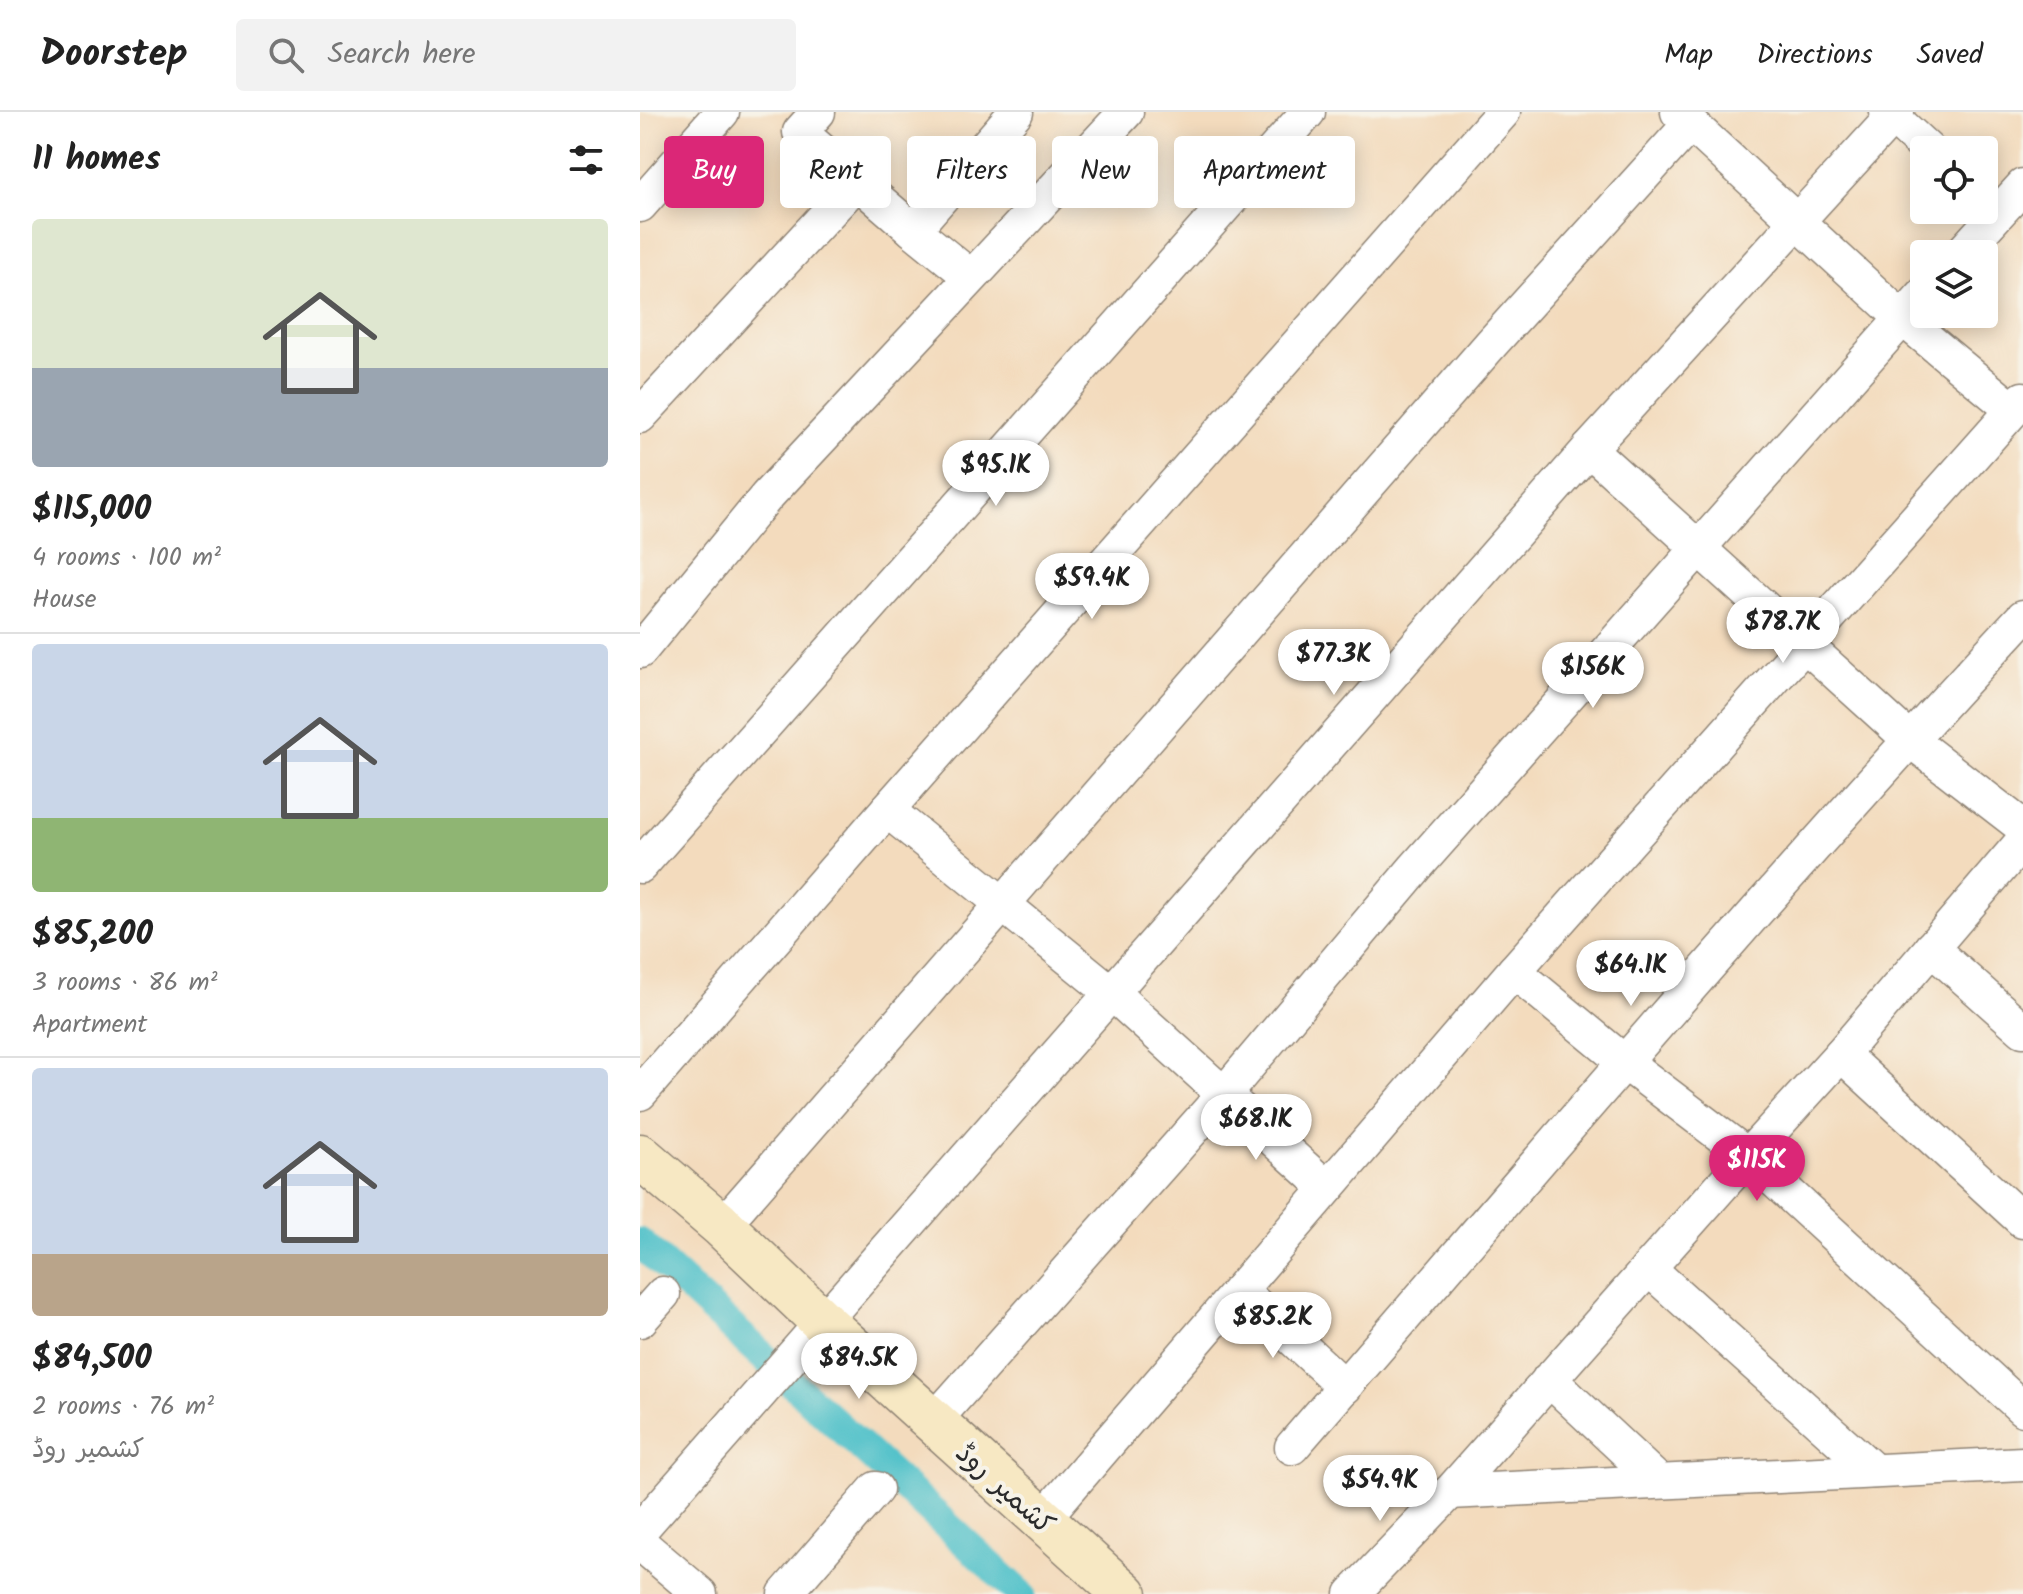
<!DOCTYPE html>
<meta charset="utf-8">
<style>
:root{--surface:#fff;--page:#f2f2f2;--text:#222;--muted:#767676;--line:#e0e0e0;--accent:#db2777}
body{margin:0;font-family:Kalam,"Playpen Sans Arabic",sans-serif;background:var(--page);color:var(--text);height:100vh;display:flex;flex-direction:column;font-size:30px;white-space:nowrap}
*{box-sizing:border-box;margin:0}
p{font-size:26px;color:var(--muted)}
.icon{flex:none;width:44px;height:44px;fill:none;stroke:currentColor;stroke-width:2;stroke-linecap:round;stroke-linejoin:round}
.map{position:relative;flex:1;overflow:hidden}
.panel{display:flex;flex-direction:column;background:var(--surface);width:640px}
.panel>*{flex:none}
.banner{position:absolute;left:24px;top:24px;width:760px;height:72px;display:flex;gap:16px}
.buttons{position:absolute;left:1270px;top:24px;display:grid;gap:16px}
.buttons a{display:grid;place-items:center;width:88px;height:88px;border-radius:8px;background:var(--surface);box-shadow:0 4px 20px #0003;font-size:40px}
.price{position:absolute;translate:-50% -68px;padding:0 18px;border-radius:28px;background:#fff;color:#222;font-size:26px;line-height:52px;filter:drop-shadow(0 2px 4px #0008)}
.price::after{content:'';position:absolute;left:50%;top:48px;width:24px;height:18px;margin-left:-12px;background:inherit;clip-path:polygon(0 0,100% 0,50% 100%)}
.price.selected{background:var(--accent);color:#fff}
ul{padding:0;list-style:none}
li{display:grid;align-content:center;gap:16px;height:424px;padding:0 32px}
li+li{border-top:2px solid var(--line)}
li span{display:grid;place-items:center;height:248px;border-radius:8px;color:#555}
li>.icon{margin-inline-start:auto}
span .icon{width:144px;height:144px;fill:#fffc;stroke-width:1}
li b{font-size:34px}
h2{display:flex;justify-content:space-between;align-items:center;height:96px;padding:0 32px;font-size:34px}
.tag{padding:0 28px;border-radius:8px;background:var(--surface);box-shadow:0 4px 20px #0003;font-size:28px;line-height:72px}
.tag.selected{background:var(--accent);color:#fff}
header{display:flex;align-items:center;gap:48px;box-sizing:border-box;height:112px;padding:0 40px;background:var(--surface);border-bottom:2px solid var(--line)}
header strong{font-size:38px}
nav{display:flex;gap:44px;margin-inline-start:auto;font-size:28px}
.search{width:560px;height:72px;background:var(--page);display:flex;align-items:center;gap:20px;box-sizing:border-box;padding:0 28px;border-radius:8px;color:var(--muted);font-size:30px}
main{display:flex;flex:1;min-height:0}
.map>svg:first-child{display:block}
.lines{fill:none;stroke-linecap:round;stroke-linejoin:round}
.canal{stroke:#54c2ca;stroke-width:30}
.street-casing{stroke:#8f8374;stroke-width:37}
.secondary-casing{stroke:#8f8374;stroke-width:47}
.street{stroke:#fff;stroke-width:34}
.secondary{stroke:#f7e8c3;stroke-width:44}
.labels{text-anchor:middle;stroke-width:8;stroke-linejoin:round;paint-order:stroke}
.street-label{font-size:28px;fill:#2b2b2b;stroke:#f7f3e8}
</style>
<header>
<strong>Doorstep</strong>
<div class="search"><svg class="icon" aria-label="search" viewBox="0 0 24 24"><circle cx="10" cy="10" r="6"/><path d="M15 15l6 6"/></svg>Search here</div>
<nav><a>Map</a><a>Directions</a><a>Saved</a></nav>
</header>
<main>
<section class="panel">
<h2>11 homes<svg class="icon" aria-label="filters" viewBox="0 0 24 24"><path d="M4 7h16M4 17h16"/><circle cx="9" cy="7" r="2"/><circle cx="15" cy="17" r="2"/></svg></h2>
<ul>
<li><span style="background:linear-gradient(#dfe7d0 60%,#9aa5b1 0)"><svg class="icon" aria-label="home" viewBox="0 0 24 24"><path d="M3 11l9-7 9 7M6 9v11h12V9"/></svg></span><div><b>$115,000</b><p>4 rooms · 100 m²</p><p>House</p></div></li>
<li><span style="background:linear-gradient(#c9d6e8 70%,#8fb573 0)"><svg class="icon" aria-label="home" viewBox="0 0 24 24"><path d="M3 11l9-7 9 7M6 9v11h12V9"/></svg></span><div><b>$85,200</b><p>3 rooms · 86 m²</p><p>Apartment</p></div></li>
<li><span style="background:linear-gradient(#c9d6e8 75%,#b9a48a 0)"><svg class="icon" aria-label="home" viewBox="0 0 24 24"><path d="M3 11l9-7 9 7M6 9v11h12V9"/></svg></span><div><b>$84,500</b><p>2 rooms · 76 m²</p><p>کشمیر روڈ</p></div></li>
</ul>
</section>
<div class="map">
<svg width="1383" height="1482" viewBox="0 0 1383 1482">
<rect width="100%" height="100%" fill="#f7f3e8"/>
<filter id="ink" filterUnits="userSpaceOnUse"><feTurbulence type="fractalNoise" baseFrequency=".0125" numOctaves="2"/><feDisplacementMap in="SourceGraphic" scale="16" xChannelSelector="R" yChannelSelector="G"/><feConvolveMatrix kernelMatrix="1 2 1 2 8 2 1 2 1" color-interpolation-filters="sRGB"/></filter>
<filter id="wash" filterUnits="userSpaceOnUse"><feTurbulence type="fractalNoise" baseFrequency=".006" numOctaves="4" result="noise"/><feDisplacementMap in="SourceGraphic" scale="32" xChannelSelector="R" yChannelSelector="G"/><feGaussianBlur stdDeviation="1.8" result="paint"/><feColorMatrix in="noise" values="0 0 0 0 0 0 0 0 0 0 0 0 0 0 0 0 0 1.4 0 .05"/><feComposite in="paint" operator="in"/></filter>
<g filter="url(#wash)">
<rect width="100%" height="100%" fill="#f3dbbd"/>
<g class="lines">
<path class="canal" d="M0,1131l381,351"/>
</g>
</g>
<g filter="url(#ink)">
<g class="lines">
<g class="street-casing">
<g id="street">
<path d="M178,0l-18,20 113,98"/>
<path d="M1038,0l224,206 111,92"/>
<path d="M1247,0l41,38"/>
<path d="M0,93l82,-93"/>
<path d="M1321,142l62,-68"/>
<path d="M331,165l-58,-47 103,-118"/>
<path d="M0,304l217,-234"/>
<path d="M949,337l320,290 114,88"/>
<path d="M0,539l127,-155 359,-384"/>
<path d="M247,698l226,184 214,194"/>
<path d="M0,754l668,-754"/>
<path d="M1291,836l92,82"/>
<path d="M874,859l109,90 125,95 275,253"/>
<path d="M1201,942l182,167"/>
<path d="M0,981l247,-283 616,-698"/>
<path d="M82,1114l769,-882 200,-221"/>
<path d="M1008,1156l226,203"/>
<path d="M600,1178l105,97"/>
<path d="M0,1208l23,-26"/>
<path d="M909,1267l109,102"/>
<path d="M293,1310l292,-329 190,-225 509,-574"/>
<path d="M652,1335c242,-279 479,-560 731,-830"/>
<path d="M810,1380l573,-28"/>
<path d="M402,1408l472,-549 509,-572"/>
<path d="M0,1418l949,-1081 308,-337"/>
<path d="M0,1431l60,51"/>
<path d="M145,1482l91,-105"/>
<path d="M712,1482l98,-102 298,-336 93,-102 182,-213"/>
</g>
</g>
<g class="secondary-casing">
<path id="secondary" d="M0,1044l82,70 101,96 302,272"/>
</g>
<use href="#street" class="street"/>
<use href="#secondary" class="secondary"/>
</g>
</g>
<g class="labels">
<g class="street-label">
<text transform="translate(366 1376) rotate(42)" y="10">کشمیر روڈ</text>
</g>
</g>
</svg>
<div class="buttons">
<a><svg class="icon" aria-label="locate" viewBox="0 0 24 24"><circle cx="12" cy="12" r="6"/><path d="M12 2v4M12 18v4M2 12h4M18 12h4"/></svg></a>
<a><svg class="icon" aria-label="layers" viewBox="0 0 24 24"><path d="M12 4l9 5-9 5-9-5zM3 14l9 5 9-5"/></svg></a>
</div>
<b class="price" style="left:356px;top:396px">$95.1K</b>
<b class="price" style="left:452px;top:509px">$59.4K</b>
<b class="price" style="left:1143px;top:553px">$78.7K</b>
<b class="price" style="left:694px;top:585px">$77.3K</b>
<b class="price" style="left:953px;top:598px">$156K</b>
<b class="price" style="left:991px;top:896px">$64.1K</b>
<b class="price" style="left:616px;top:1050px">$68.1K</b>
<b class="price selected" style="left:1117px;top:1091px">$115K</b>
<b class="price" style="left:633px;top:1248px">$85.2K</b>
<b class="price" style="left:219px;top:1289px">$84.5K</b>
<b class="price" style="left:740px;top:1411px">$54.9K</b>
<div class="banner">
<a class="tag selected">Buy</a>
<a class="tag">Rent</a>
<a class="tag">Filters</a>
<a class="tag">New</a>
<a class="tag">Apartment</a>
</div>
</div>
</main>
